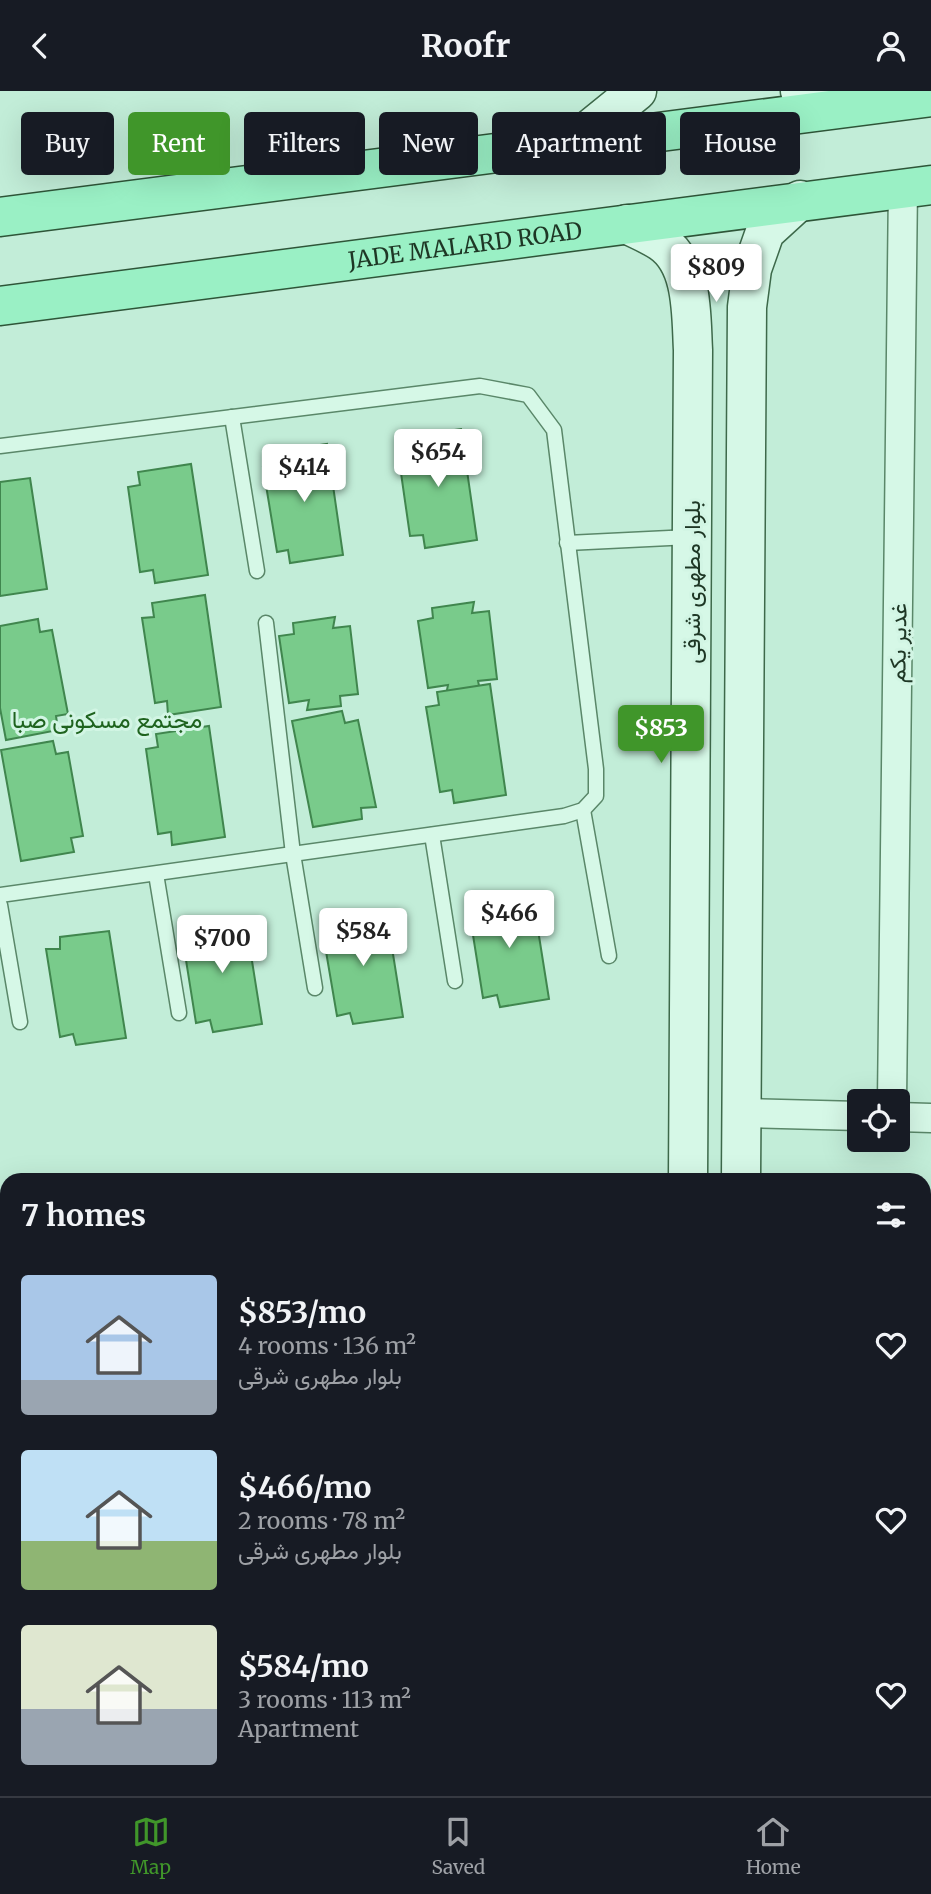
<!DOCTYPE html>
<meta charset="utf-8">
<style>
:root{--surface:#171b24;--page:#20242c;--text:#f1f3f6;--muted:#9ea1a6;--line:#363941;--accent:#40962a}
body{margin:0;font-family:Merriweather,Vazirmatn,serif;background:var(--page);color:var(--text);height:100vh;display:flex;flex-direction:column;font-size:26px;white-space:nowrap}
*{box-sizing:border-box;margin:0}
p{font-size:23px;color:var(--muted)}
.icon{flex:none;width:38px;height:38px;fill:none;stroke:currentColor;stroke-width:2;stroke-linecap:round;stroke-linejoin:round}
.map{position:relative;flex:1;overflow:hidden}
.sheet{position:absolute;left:0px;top:1082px;width:931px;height:625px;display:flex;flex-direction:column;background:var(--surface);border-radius:21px 21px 0 0;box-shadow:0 7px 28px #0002}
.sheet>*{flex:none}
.top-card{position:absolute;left:21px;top:21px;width:889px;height:63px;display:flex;gap:14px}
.tools{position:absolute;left:847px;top:998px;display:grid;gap:14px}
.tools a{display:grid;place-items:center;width:63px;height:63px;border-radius:7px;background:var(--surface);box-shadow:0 7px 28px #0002;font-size:35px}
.price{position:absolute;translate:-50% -60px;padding:0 16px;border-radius:7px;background:#fff;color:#222;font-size:23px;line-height:46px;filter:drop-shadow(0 2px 4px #0008)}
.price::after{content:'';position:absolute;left:50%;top:42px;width:21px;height:16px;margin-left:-10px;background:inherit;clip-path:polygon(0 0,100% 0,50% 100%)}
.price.selected{background:var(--accent);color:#fff}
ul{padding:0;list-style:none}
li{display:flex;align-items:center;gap:21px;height:175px;padding:0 21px}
li span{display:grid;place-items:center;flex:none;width:196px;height:140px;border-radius:7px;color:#555}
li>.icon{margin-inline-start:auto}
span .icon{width:84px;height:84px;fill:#fffc;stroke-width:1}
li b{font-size:30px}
h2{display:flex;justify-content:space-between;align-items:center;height:84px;padding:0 21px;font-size:30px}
.chip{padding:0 24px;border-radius:7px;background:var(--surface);box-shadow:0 7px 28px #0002;font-size:24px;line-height:63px}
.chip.selected{background:var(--accent);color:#fff}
header{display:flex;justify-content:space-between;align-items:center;height:91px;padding:0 21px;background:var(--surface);font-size:32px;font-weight:700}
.dock{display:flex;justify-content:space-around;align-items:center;height:98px;border-top:2px solid var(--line);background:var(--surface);font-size:19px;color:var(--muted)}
.dock a{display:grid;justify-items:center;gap:4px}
.dock .selected{color:var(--accent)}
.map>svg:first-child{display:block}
.building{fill:#79cb8b;stroke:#40864e;stroke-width:2}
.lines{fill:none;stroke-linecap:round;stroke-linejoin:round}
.service-casing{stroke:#5a8769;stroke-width:17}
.minor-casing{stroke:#5a8769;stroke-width:31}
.secondary-casing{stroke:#3d694a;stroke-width:41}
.primary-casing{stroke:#2e5538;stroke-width:41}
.service{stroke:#d6f8e7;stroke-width:14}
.minor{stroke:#d6f8e7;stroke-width:28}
.secondary{stroke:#d6f8e7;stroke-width:38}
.primary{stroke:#9af0c5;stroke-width:38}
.labels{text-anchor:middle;stroke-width:6;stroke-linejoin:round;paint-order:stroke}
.street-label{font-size:23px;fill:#1e3725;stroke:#d2f5e4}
.neighbourhood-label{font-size:24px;fill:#1e631e;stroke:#d2f5e4}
</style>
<header><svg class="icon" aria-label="back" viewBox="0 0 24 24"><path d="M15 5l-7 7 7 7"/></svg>Roofr<svg class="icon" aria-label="person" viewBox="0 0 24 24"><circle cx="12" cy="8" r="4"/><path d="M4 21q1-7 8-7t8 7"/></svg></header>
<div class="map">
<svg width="931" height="1705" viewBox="0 0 931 1705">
<rect width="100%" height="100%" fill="#c2edd8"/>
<g class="building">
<path d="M461,338l16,111 -52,8 -2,-13 -13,1 -12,-84 12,-2 -2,-14z"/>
<path d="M327,353l16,111 -53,8 -2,-13 -11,2 -14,-85 13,-2 -2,-13z"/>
<path d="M191,373l17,111 -53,8 -2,-13 -13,2 -12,-85 12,-2 -2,-13z"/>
<path d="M30,387l17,111 -47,7v-114z"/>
<path d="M205,504l16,112 -53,8 -1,-14 -12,2 -13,-85 12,-1 -2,-14z"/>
<path d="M474,511l-2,11 17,-2 8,68 -19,2 2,9 -34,5 2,-10 -20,3 -10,-67 15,-3 -1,-10z"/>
<path d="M335,526l-2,11 17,-2 8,68 -18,2 1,10 -34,4 2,-10 -20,3 -10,-67 15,-2 -1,-11z"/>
<path d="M38,528l2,13 12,-2 16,84 -12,2 2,14 -52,10 -6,-32v-82z"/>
<path d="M490,593l16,111 -52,8 -2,-13 -12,2 -14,-85 13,-2 -2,-13z"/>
<path d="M342,620l3,12 13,-3 18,87 -15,1 1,11 -49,8 -21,-106z"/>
<path d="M209,635l16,111 -53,8 -1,-13 -13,2 -12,-85 12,-2 -2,-13z"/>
<path d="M53,650l3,13 12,-2 15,84 -12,2 3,14 -53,9 -20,-111z"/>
<path d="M532,801l17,107 -49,8 -3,-12 -14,3 -14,-88h14v-12z"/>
<path d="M386,819l17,107 -50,7 -3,-11 -13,3 -15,-88h14l1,-12z"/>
<path d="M245,826l17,107 -49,8 -3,-12 -14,3 -14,-88h14v-12z"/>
<path d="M109,840l17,107 -50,7 -3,-11 -13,3 -14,-88h14v-12z"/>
</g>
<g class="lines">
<g class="service-casing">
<g id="service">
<path d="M232,326l25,154"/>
<path d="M0,355l480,-60 48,9 26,35 42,339v27l-13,14 -19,6 -564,79"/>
<path d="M567,452l123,-6"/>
<path d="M266,532l27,231 22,134"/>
<path d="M583,719l26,146"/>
<path d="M432,744l23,146"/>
<path d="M156,783l23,139"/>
<path d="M0,814l20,117"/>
</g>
</g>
<g class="minor-casing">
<g id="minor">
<path d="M892,1010l11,-915"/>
<path d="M741,1022l118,3"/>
<path d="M898,1026l33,1"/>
<path d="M0,1263l7,-1"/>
<path d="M924,1345h7"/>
<path d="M924,1437h7"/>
<path d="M924,1529h7"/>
</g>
</g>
<g class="secondary-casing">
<g id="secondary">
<path d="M800,0l59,13"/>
<path d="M573,52l64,-52"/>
<path d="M627,133c11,6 24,11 34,18 33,22 30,74 32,108l-5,829"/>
<path d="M741,1088l6,-872 5,-38 13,-37 35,-32"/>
<path d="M686,1705v-6"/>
<path d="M736,1705v-6"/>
</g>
</g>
<g class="primary-casing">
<g id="primary">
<path d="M0,126l931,-120"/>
<path id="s1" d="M0,215l931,-121"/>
</g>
</g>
<use href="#service" class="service"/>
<use href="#minor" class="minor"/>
<use href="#secondary" class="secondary"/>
<use href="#primary" class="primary"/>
</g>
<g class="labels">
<g class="street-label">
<text dy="8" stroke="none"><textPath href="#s1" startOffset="469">JADE MALARD ROAD</textPath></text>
<text transform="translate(692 491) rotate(-90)" y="8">بلوار مطهری شرقی</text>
<text transform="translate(898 552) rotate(-89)" y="8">غدیر یکم</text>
</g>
<g class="neighbourhood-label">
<text x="107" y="637">مجتمع مسکونی صبا</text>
</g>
</g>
</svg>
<div class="tools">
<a><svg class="icon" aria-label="locate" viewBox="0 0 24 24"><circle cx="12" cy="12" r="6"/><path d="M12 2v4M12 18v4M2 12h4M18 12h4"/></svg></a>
</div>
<b class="price" style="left:716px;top:213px">$809</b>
<b class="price" style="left:438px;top:398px">$654</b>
<b class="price" style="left:304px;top:413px">$414</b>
<b class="price selected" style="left:661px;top:674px">$853</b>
<b class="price" style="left:509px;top:859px">$466</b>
<b class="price" style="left:363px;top:877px">$584</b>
<b class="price" style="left:222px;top:884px">$700</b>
<div class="top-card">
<a class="chip">Buy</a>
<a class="chip selected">Rent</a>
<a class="chip">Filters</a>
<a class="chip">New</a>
<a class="chip">Apartment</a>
<a class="chip">House</a>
</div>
<section class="sheet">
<h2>7 homes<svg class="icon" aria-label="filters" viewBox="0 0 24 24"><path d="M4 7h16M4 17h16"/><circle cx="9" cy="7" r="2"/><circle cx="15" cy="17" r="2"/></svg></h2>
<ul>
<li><span style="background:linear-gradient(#a9c7e8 75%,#9aa5b1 0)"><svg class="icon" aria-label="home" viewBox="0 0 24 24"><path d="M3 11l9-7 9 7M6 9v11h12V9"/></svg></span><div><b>$853/mo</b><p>4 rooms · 136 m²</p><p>بلوار مطهری شرقی</p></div><svg class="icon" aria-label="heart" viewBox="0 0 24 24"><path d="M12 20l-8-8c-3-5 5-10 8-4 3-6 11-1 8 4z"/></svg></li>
<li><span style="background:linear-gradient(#bfe0f5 65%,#8fb573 0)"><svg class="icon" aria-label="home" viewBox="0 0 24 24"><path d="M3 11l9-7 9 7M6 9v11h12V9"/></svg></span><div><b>$466/mo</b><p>2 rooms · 78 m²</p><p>بلوار مطهری شرقی</p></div><svg class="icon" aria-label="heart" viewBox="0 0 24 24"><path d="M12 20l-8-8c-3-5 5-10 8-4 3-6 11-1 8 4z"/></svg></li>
<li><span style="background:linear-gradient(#dfe7d0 60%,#9aa5b1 0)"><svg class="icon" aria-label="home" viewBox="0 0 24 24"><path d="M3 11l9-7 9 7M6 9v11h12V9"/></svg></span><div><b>$584/mo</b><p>3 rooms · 113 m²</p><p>Apartment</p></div><svg class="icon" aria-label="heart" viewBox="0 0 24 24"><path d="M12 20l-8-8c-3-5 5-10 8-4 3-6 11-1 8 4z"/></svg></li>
</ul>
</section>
</div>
<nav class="dock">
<a class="selected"><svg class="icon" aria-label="map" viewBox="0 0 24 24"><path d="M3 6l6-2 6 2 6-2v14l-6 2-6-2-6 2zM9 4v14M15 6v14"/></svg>Map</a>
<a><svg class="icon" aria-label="saved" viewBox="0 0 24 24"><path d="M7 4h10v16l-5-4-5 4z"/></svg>Saved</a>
<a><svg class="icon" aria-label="home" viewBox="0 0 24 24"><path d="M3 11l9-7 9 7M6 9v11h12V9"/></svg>Home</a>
</nav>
